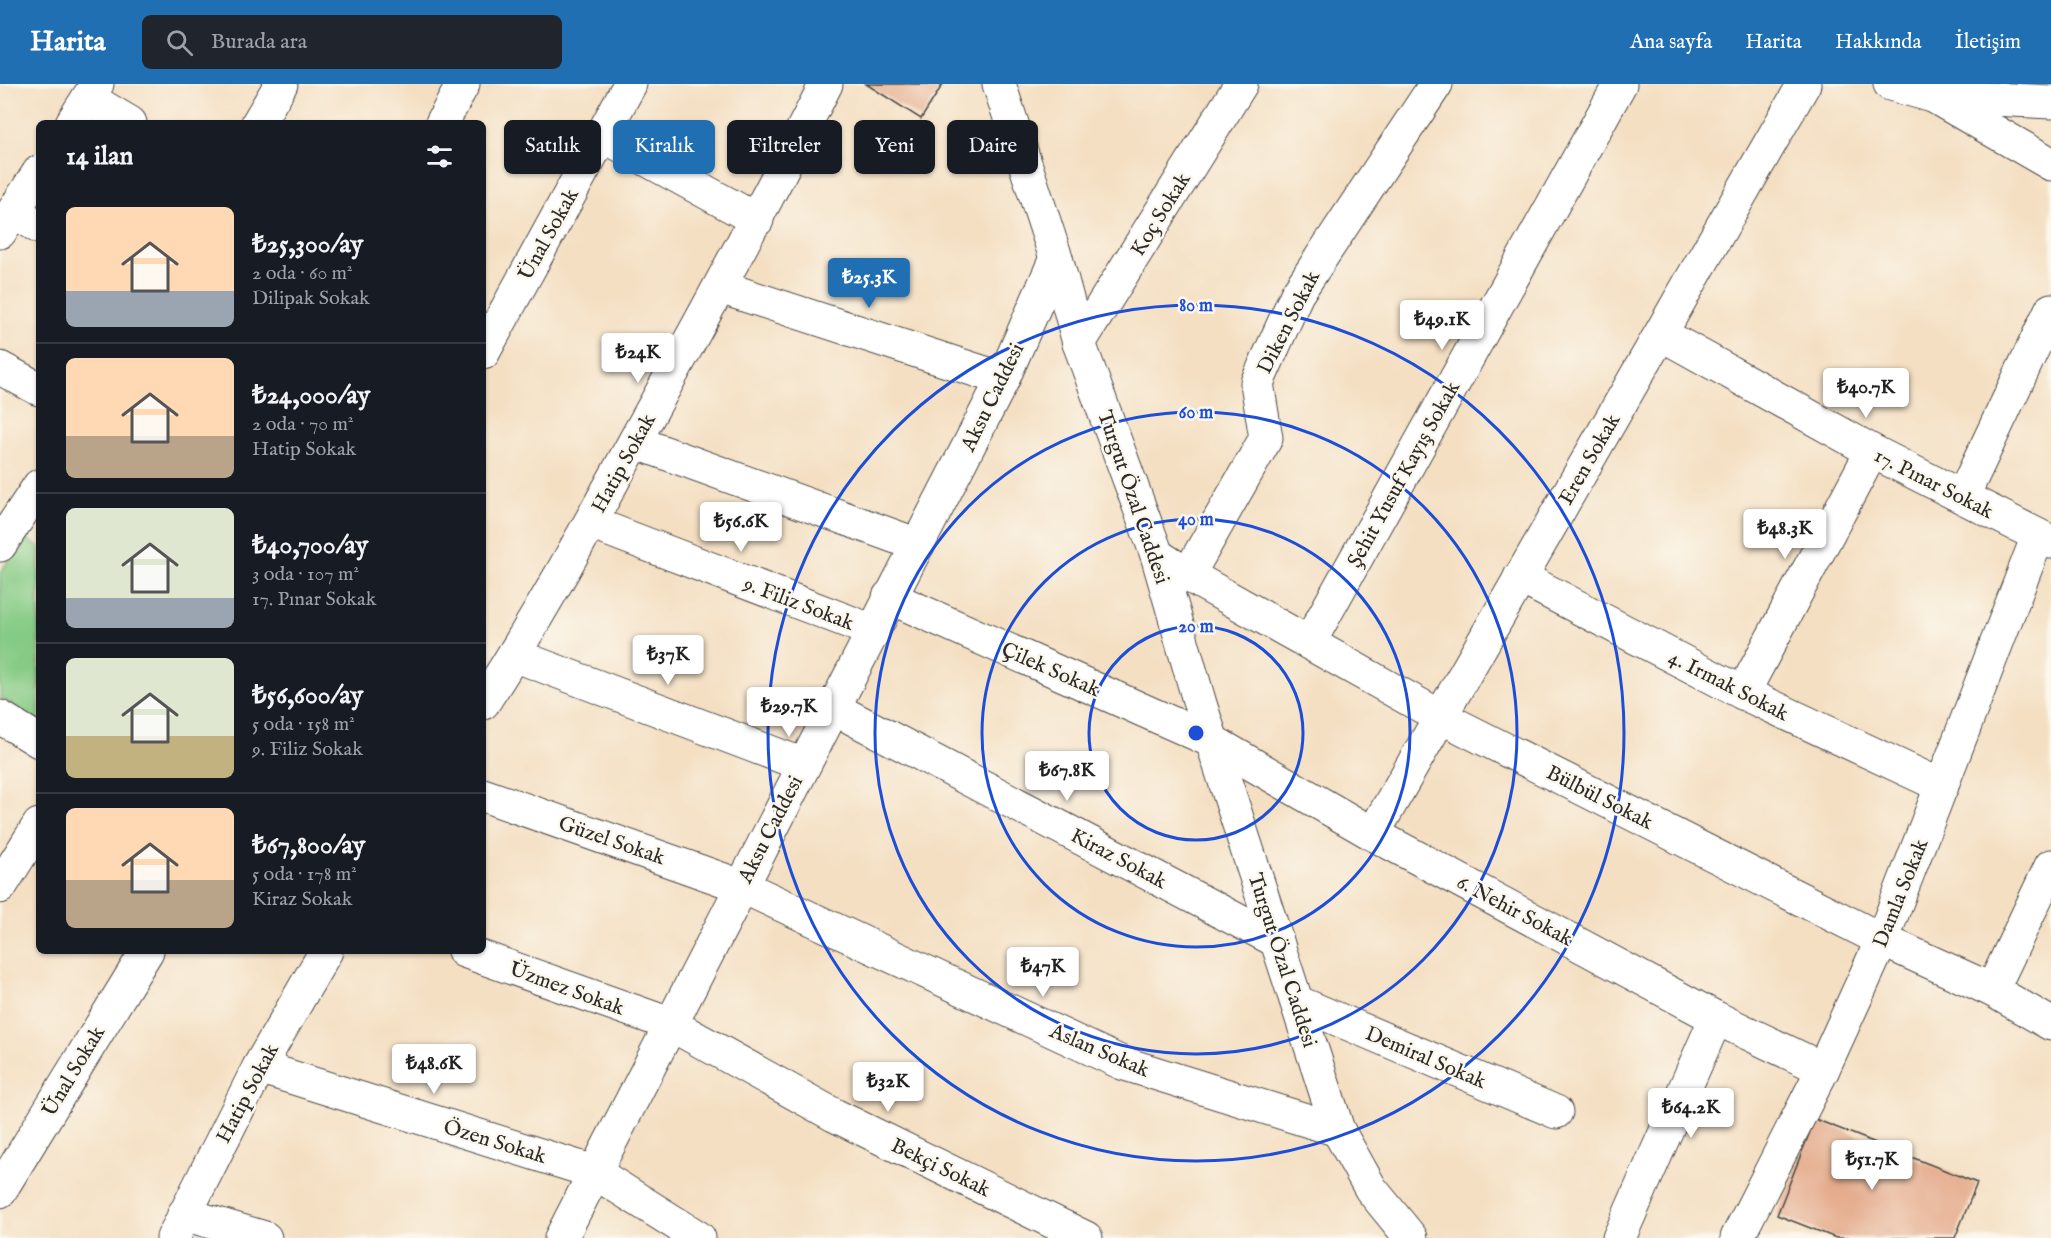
<!DOCTYPE html>
<html lang="tr">
<meta charset="utf-8">
<style>
:root{--surface:#171b24;--page:#20242c;--text:#f1f3f6;--muted:#9ea1a6;--line:#363941;--accent:#1f6fb2}
body{margin:0;font-family:"IM FELL English",serif;background:var(--page);color:var(--text);height:100vh;display:flex;flex-direction:column;font-size:22px;white-space:nowrap}
*{box-sizing:border-box;margin:0}
p{font-size:20px;color:var(--muted)}
.icon{flex:none;width:33px;height:33px;fill:none;stroke:currentColor;stroke-width:2;stroke-linecap:round;stroke-linejoin:round}
.map{position:relative;flex:1;overflow:hidden}
.side{position:absolute;left:36px;top:36px;width:450px;height:834px;display:flex;flex-direction:column;background:var(--surface);border-radius:9px;box-shadow:0 2px 4px #0004}
.side>*{flex:none}
.guide{position:absolute;left:504px;top:36px;width:570px;height:54px;display:flex;gap:12px}
.price{position:absolute;translate:-50% -51px;padding:0 14px;border-radius:6px;background:#fff;color:#222;font-size:20px;line-height:39px;filter:drop-shadow(0 2px 3px #0008)}
.price::after{content:'';position:absolute;left:50%;top:36px;width:18px;height:14px;margin-left:-9px;background:inherit;clip-path:polygon(0 0,100% 0,50% 100%)}
.price.on{background:var(--accent);color:#fff}
ul{padding:0;list-style:none}
li{display:flex;align-items:center;gap:18px;height:150px;padding:0 30px}
li+li{border-top:2px solid var(--line)}
li span{display:grid;place-items:center;flex:none;width:168px;height:120px;border-radius:9px;color:#555}
li>.icon{margin-inline-start:auto}
span .icon{width:72px;height:72px;fill:#fffc;stroke-width:1}
li b{font-size:26px}
h2{display:flex;justify-content:space-between;align-items:center;height:72px;padding:0 30px;font-size:26px}
.chip{padding:0 21px;border-radius:9px;background:var(--surface);box-shadow:0 2px 4px #0004;font-size:21px;line-height:54px}
.chip.on{background:var(--accent);color:#fff}
header{display:flex;align-items:center;gap:36px;box-sizing:border-box;height:84px;padding:0 30px;background:var(--accent);color:#fff}
header strong{font-size:28px}
nav{display:flex;gap:33px;margin-inline-start:auto;font-size:21px}
.search{width:420px;height:54px;background:var(--page);display:flex;align-items:center;gap:15px;box-sizing:border-box;padding:0 21px;border-radius:9px;color:var(--muted);font-size:22px}
.map>svg:first-child{display:block}
.green{fill:#86cb85;stroke:#587b58;stroke-width:1.5}
.building{fill:#e5ac8d}
.lines{fill:none;stroke-linecap:round;stroke-linejoin:round}
.street-casing{stroke:#494642;stroke-width:35}
.secondary-casing{stroke:#494642;stroke-width:35}
.street{stroke:#fff;stroke-width:33}
.secondary{stroke:#fff;stroke-width:33}
.ring{fill:none;stroke:#1d4ed8;stroke-width:3}
.labels{text-anchor:middle;stroke-width:5;stroke-linejoin:round;paint-order:stroke}
.street-label{font-size:21px;fill:#2b2b2b;stroke:#fbf7ec}
.centre{fill:#1d4ed8;stroke:#fbf7ec;stroke-width:3}
.ring-label{font-size:18px;text-anchor:middle;font-weight:bold;fill:#1d4ed8;stroke:#fbf7ec;stroke-width:5;stroke-linejoin:round;paint-order:stroke}
</style>
<header>
<strong>Harita</strong>
<div class="search"><svg class="icon" aria-label="search" viewBox="0 0 24 24"><circle cx="10" cy="10" r="6"/><path d="M15 15l6 6"/></svg>Burada ara</div>
<nav><a>Ana sayfa</a><a>Harita</a><a>Hakkında</a><a>İletişim</a></nav>
</header>
<div class="map">
<svg width="2051" height="1154" viewBox="0 0 2051 1154">
<rect width="100%" height="100%" fill="#fbf7ec"/>
<filter id="ink" filterUnits="userSpaceOnUse"><feTurbulence type="fractalNoise" baseFrequency=".0167" numOctaves="2"/><feDisplacementMap in="SourceGraphic" scale="12" xChannelSelector="R" yChannelSelector="G"/><feConvolveMatrix kernelMatrix="1 2 1 2 8 2 1 2 1" color-interpolation-filters="sRGB"/></filter>
<filter id="wash" filterUnits="userSpaceOnUse"><feTurbulence type="fractalNoise" baseFrequency=".008" numOctaves="4" result="noise"/><feDisplacementMap in="SourceGraphic" scale="24" xChannelSelector="R" yChannelSelector="G"/><feGaussianBlur stdDeviation="1.35" result="paint"/><feColorMatrix in="noise" values="0 0 0 0 0 0 0 0 0 0 0 0 0 0 0 0 0 1.4 0 .05"/><feComposite in="paint" operator="in"/></filter>
<g filter="url(#wash)">
<rect width="100%" height="100%" fill="#f4dfc2"/>
<path class="green" d="M24,453l15,10v175l-39,-24v-125z"/>
<g id="blocks">
<g class="building">
<path d="M866,0h77l-22,35z"/>
<path d="M1815,1035l162,64 -22,55h-119l-59,-23z"/>
</g>
</g>
</g>
<g filter="url(#ink)">
<use href="#blocks" fill-opacity="0" stroke="#494642" stroke-width="1.5"/>
<g class="lines">
<g class="street-casing">
<g id="street">
<path d="M1933,12l118,68"/>
<path d="M88,14l42,25"/>
<path d="M72,39l25,-39"/>
<path d="M258,39l23,-39"/>
<path d="M442,39l21,-39"/>
<path d="M602,51l155,85"/>
<path d="M14,127l25,16"/>
<path d="M0,148l39,-60"/>
<path d="M720,203l283,92"/>
<path d="M1661,250l211,117 179,91"/>
<path d="M1079,259l162,-259"/>
<path d="M483,269l147,-269"/>
<path d="M0,284l39,21"/>
<path d="M635,358l283,103"/>
<path d="M1963,412l88,-186"/>
<path d="M591,439l282,108"/>
<path d="M0,461l39,-59"/>
<path d="M1157,471l31,20 253,142 441,223 110,50 59,34"/>
<path d="M1188,491l78,-137 -9,-55 40,-89 139,-210"/>
<path d="M1520,493l223,116 199,93"/>
<path d="M889,513l323,144 161,93 343,184 107,51"/>
<path d="M1309,559l311,-559"/>
<path d="M514,571l290,110"/>
<path d="M1743,609l129,-242"/>
<path d="M483,619c58,-89 108,-182 159,-275 63,-114 125,-228 184,-344"/>
<path d="M833,624l444,233"/>
<path d="M0,633l39,24"/>
<path d="M483,711l258,91 381,177 216,67"/>
<path d="M1373,750l431,-750"/>
<path d="M0,803l39,-62"/>
<path d="M464,867l206,73 164,91 252,123"/>
<path d="M1992,906l59,-124"/>
<path d="M1297,918l259,110"/>
<path d="M259,983l335,105 105,66"/>
<path d="M0,1107l147,-240"/>
<path d="M184,1130l81,24"/>
<path d="M173,1154l86,-171 67,-116"/>
<path d="M1619,1154l97,-220"/>
<path d="M1737,1154l86,-169 59,-129 156,-404"/>
</g>
</g>
<g class="secondary-casing">
<g id="secondary">
<path d="M999,0l57,174 23,85 78,212 43,149 138,426 33,59 40,49"/>
<path d="M1890,0l43,12 118,6"/>
<path d="M561,1154l442,-859 53,-121"/>
</g>
</g>
<use href="#street" class="street"/>
<use href="#secondary" class="secondary"/>
</g>
</g>
<g class="ring">
<circle cx="1196" cy="649" r="107"/>
<circle cx="1196" cy="649" r="214"/>
<circle cx="1196" cy="649" r="321"/>
<circle cx="1196" cy="649" r="428"/>
</g>
<g class="labels">
<g class="street-label">
<text transform="translate(1160 130) rotate(-58)" y="7">Koç Sokak</text>
<text transform="translate(548 150) rotate(-61)" y="7">Ünal Sokak</text>
<text transform="translate(1288 238) rotate(-63)" y="7">Diken Sokak</text>
<text transform="translate(992 313) rotate(-64)" y="7">Aksu Caddesi</text>
<text transform="translate(1589 375) rotate(-60)" y="7">Eren Sokak</text>
<text transform="translate(623 379) rotate(-61)" y="7">Hatip Sokak</text>
<text transform="translate(1403 390) rotate(-61)" y="7">Şehit Yusuf Kayış Sokak</text>
<text transform="translate(1934 399) rotate(27)" y="7">17. Pınar Sokak</text>
<text transform="translate(1134 413) rotate(71)" y="7">Turgut Özal Caddesi</text>
<text transform="translate(799 519) rotate(21)" y="7">9. Filiz Sokak</text>
<text transform="translate(1051 585) rotate(24)" y="7">Çilek Sokak</text>
<text transform="translate(1729 601) rotate(27)" y="7">4. Irmak Sokak</text>
<text transform="translate(1600 713) rotate(27)" y="7">Bülbül Sokak</text>
<text transform="translate(770 745) rotate(-63)" y="7">Aksu Caddesi</text>
<text transform="translate(612 756) rotate(19)" y="7">Güzel Sokak</text>
<text transform="translate(1119 774) rotate(28)" y="7">Kiraz Sokak</text>
<text transform="translate(1900 809) rotate(-68)" y="7">Damla Sokak</text>
<text transform="translate(1515 826) rotate(28)" y="7">6. Nehir Sokak</text>
<text transform="translate(1283 876) rotate(72)" y="7">Turgut Özal Caddesi</text>
<text transform="translate(567 904) rotate(20)" y="7">Üzmez Sokak</text>
<text transform="translate(1100 966) rotate(23)" y="7">Aslan Sokak</text>
<text transform="translate(1426 973) rotate(23)" y="7">Demiral Sokak</text>
<text transform="translate(73 987) rotate(-59)" y="7">Ünal Sokak</text>
<text transform="translate(247 1009) rotate(-62)" y="7">Hatip Sokak</text>
<text transform="translate(495 1057) rotate(17)" y="7">Özen Sokak</text>
<text transform="translate(941 1083) rotate(26)" y="7">Bekçi Sokak</text>
</g>
</g>
<circle cx="1196" cy="649" r="9" class="centre"/>
<g class="ring-label">
<text x="1196" y="227">80 m</text>
<text x="1196" y="334">60 m</text>
<text x="1196" y="441">40 m</text>
<text x="1196" y="548">20 m</text>
</g>
</svg>
<b class="price on" style="left:869px;top:225px">₺25.3K</b>
<b class="price" style="left:1442px;top:267px">₺49.1K</b>
<b class="price" style="left:638px;top:300px">₺24K</b>
<b class="price" style="left:1866px;top:335px">₺40.7K</b>
<b class="price" style="left:741px;top:469px">₺56.6K</b>
<b class="price" style="left:1785px;top:476px">₺48.3K</b>
<b class="price" style="left:668px;top:602px">₺37K</b>
<b class="price" style="left:789px;top:654px">₺29.7K</b>
<b class="price" style="left:1067px;top:718px">₺67.8K</b>
<b class="price" style="left:1043px;top:914px">₺47K</b>
<b class="price" style="left:434px;top:1011px">₺48.6K</b>
<b class="price" style="left:888px;top:1029px">₺32K</b>
<b class="price" style="left:1691px;top:1055px">₺64.2K</b>
<b class="price" style="left:1872px;top:1107px">₺51.7K</b>
<div class="guide">
<a class="chip">Satılık</a>
<a class="chip on">Kiralık</a>
<a class="chip">Filtreler</a>
<a class="chip">Yeni</a>
<a class="chip">Daire</a>
</div>
<section class="side">
<h2>14 ilan<svg class="icon" aria-label="filters" viewBox="0 0 24 24"><path d="M4 7h16M4 17h16"/><circle cx="9" cy="7" r="2"/><circle cx="15" cy="17" r="2"/></svg></h2>
<ul>
<li><span style="background:linear-gradient(#ffd9b3 70%,#9aa5b1 0)"><svg class="icon" aria-label="home" viewBox="0 0 24 24"><path d="M3 11l9-7 9 7M6 9v11h12V9"/></svg></span><div><b>₺25,300/ay</b><p>2 oda · 60 m²</p><p>Dilipak Sokak</p></div></li>
<li><span style="background:linear-gradient(#ffd9b3 65%,#b9a48a 0)"><svg class="icon" aria-label="home" viewBox="0 0 24 24"><path d="M3 11l9-7 9 7M6 9v11h12V9"/></svg></span><div><b>₺24,000/ay</b><p>2 oda · 70 m²</p><p>Hatip Sokak</p></div></li>
<li><span style="background:linear-gradient(#dfe7d0 75%,#9aa5b1 0)"><svg class="icon" aria-label="home" viewBox="0 0 24 24"><path d="M3 11l9-7 9 7M6 9v11h12V9"/></svg></span><div><b>₺40,700/ay</b><p>3 oda · 107 m²</p><p>17. Pınar Sokak</p></div></li>
<li><span style="background:linear-gradient(#dfe7d0 65%,#c2b280 0)"><svg class="icon" aria-label="home" viewBox="0 0 24 24"><path d="M3 11l9-7 9 7M6 9v11h12V9"/></svg></span><div><b>₺56,600/ay</b><p>5 oda · 158 m²</p><p>9. Filiz Sokak</p></div></li>
<li><span style="background:linear-gradient(#ffd9b3 60%,#b9a48a 0)"><svg class="icon" aria-label="home" viewBox="0 0 24 24"><path d="M3 11l9-7 9 7M6 9v11h12V9"/></svg></span><div><b>₺67,800/ay</b><p>5 oda · 178 m²</p><p>Kiraz Sokak</p></div></li>
</ul>
</section>
</div>
